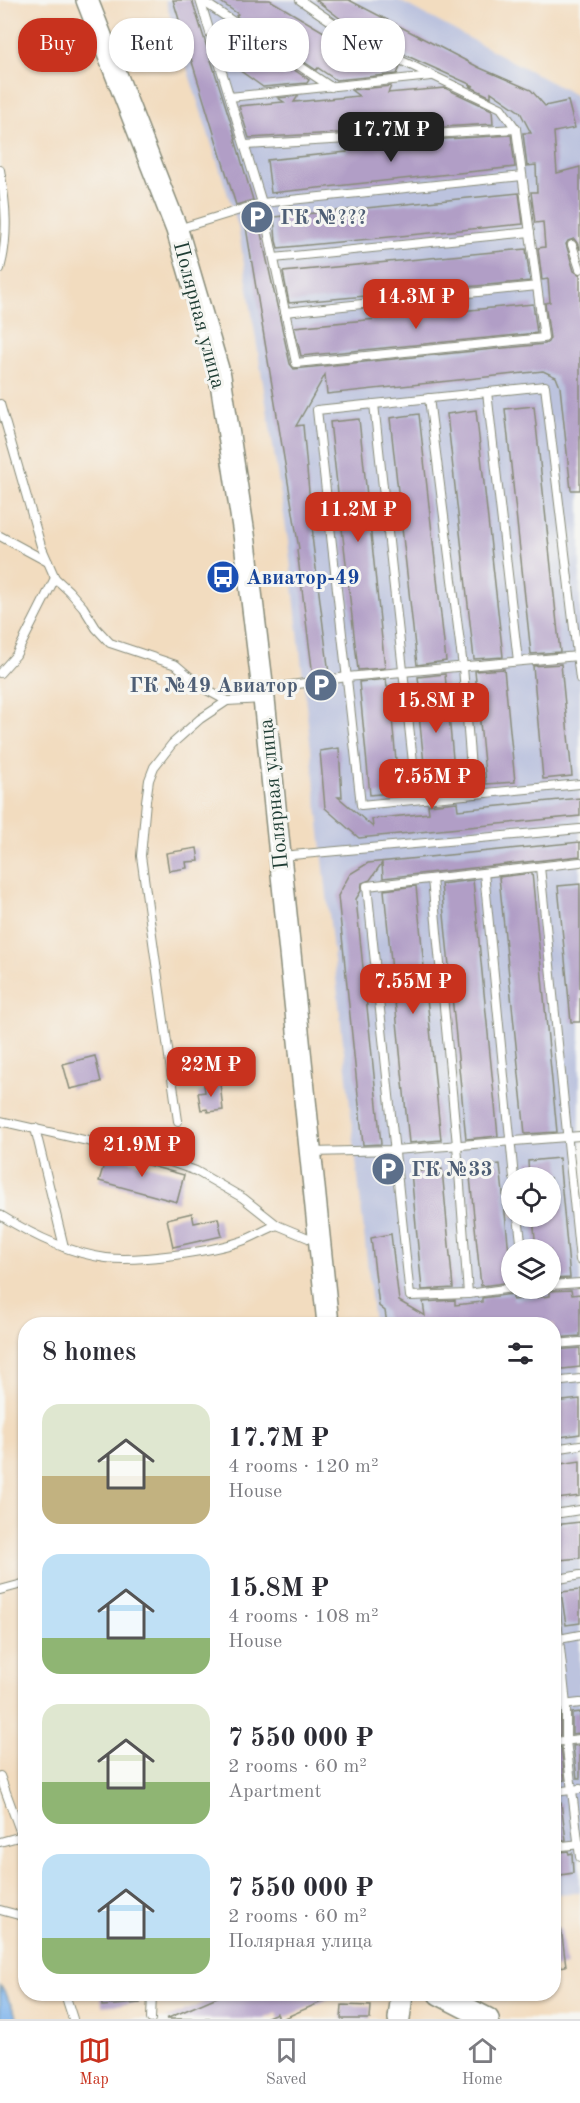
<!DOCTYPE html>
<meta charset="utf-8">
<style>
:root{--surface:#fff;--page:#f2f2f3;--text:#2b2b33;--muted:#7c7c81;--line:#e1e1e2;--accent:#c8321e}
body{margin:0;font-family:"Old Standard TT",serif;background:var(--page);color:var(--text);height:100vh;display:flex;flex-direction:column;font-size:22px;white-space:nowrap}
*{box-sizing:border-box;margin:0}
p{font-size:20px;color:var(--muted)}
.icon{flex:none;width:33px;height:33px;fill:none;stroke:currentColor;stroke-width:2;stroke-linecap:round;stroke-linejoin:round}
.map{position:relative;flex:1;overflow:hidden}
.drawer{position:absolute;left:18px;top:1317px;width:543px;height:684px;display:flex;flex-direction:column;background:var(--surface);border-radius:24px;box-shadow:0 2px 4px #0004}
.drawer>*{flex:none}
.guide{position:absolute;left:18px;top:18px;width:544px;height:54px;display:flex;gap:12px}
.buttons{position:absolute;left:501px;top:1167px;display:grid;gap:12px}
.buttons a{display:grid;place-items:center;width:60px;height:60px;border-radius:50%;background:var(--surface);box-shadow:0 2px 4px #0004;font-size:30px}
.price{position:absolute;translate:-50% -51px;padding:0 14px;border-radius:12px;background:var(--accent);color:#fff;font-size:20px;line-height:39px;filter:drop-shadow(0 2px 3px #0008)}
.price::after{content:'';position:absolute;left:50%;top:36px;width:18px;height:14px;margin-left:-9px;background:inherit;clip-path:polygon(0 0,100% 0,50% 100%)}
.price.on{background:#222;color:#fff}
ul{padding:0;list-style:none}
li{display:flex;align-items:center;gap:18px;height:150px;padding:0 24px}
li span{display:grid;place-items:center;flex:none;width:168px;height:120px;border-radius:18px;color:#555}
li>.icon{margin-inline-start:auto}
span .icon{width:72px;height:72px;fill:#fffc;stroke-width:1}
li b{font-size:26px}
h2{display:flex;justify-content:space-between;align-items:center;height:72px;padding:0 24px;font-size:26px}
.tag{padding:0 21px;border-radius:24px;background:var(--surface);box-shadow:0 2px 4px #0004;font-size:21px;line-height:54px}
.tag.on{background:var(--accent);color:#fff}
.tab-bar{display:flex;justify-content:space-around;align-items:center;height:84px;border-top:2px solid var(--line);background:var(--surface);font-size:16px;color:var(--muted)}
.tab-bar a{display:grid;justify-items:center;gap:3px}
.tab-bar .on{color:var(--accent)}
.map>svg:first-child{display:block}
.industrial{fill:#bcc3de;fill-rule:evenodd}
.water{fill:#7eb3ec;stroke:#4e7890;stroke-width:1.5}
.building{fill:#b19ec6}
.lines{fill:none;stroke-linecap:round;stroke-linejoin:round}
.lane-casing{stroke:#888c7a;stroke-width:10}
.secondary-casing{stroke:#888c7a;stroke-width:24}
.lane{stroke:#fff;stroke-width:8}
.secondary{stroke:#fff;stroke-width:21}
.labels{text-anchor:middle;stroke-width:6;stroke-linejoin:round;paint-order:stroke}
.service-label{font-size:21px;font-weight:bold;fill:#4e5e75;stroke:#f6f6f2;text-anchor:start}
.street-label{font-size:21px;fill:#1f3d34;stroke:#f6f6f2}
.transit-label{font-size:21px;font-weight:bold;fill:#164399;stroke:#f6f6f2;text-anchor:start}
</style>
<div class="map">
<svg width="580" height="2019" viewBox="0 0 580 2019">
<rect width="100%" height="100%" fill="#f6f6f2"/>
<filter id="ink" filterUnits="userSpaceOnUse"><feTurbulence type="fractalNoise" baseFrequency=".0167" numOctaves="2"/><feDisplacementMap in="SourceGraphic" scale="12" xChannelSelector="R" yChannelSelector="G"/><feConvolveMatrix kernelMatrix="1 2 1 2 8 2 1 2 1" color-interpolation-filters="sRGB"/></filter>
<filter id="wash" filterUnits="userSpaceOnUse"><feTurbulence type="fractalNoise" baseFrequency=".008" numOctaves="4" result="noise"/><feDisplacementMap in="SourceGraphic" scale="24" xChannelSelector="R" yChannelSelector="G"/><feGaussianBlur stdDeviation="1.35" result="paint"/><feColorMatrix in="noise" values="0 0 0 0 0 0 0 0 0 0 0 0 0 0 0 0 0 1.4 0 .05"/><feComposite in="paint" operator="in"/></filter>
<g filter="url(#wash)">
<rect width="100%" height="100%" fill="#f2dcbf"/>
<path class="industrial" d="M165,0h233l177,95 5,16v1782l-26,1v-570h-180l-86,-783 -50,-315zM512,1178h38v38h-38zM512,1250h38v38h-38z"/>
<path class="water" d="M0,1986l3,3 15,30h-18z"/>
<g id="blocks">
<g class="building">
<path d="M173,0h19l44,139h-1l18,61 -17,5z"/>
<path d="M218,0h52l106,63 4,-6 20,10 -3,7 -61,6 -18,-12 -2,2 -80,-54 2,-2z"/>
<path d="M316,0h33l131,68 51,22 14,16 23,-5 7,27 -21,4 3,41 23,-6v83l-3,-7 -3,-4 -6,2 -2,3 8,27 6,4v215h-9l-11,-103 -4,-10 -13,-6 -216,23 -2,-19 -29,51 7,-1 10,111h-1l17,138 -16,2 -16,-126 2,-1 -55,-334 12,-4 34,153 4,5 251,-25 3,-2 2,-4 -5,-35 5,-1 -2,-23 -6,1 -4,-32 7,-1 -2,-25 -8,1 -4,-31h6l-1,-27 -9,1 -4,-33h8l-11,-21 -29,-20v5l-22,-11h5l-111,-50z"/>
<path d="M229,26l80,54 -2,3 -44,4 -38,-27 -6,-20z"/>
<path d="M391,86l-3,7 57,-5 47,22 1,14 -244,14 -10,-32 45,-4 -6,-4 20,-2 -4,6 65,-6 -8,-6z"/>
<path d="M511,135l4,32 -244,26 -4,-33 80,-8v-7z"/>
<path d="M519,193l4,31 -245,24 -2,-7 -2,-24z"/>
<path d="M526,249l4,32 -241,22 -6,-31z"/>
<path d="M533,304l4,29 -236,23 -7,-29z"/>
<path d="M534,406l26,246 -29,2 -26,-245z"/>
<path d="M476,410l27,247 -29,2 -27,-245z"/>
<path d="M419,414l27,247 -29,4 -27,-247z"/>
<path d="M359,419l26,249 -27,2 -28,-248z"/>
<path d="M561,664l11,112 -29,3 -10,-113z"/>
<path d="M504,669l11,113 -29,2 -11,-113z"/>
<path d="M445,674l11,116 -29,3 -11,-108h3l-1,-8z"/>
<path d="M386,679l1,8h2l10,105 -29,3 -11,-113z"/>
<path d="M339,748l3,49h-4l35,30 -1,-8 57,-6 -1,-8 29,-3 1,8 122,-12v18l-221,22 -34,-30 -5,-57z"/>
<path d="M580,842v14l-197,22 -1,-15 -12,17 -8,3 -1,8 -5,8 25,245 -18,1 -25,-249 12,-22 18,-11z"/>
<path d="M197,848l2,13 -13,1 1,6 -18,3 -3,-18z"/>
<path d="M532,873l25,259 -32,2 -26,-257z"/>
<path d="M473,880l25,256 -32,3 -25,-255z"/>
<path d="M580,884v138h-9l-13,-136z"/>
<path d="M416,886l25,254 -32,3 -25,-253z"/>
<path d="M95,1056l6,26 -31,7 -7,-25z"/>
<path d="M220,1083l3,27 -15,2 -1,-3 -6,1 -3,-17 7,-1 -1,-7z"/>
<path d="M107,1154l77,21 -7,27 -78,-21z"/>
<path d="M559,1158l11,120 -20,1v-29h-14l-3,-34h17v-38h-21l-1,-17z"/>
<path d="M500,1164l12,118 -31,4 -12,-119z"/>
<path d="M442,1169l11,119 -31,2 -11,-118z"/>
<path d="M192,1213l2,10 24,-5 4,18 -49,11 -6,-28z"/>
<path d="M391,1234l8,67 26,15 -2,-14 32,-2v5l27,-3v-4l31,-4v6l37,-4v-5l21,-1 1,5 8,-1v42l-26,2v-14h-167l-2,-13 -6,-5 -8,-68z"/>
<path d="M580,1348v19l-26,3v-20z"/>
<path d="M580,1399v35l-26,4v-36z"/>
<path d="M580,1461v35l-23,3 -3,-34z"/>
<path d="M580,1522v36l-21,2 -5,-35z"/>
<path d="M580,1590v33l-14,2 -5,-33z"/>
<path d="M580,1712v21l-8,1v-21z"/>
<path d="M560,1715v20l-6,1v-20z"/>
<path d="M580,1745v33h-3l-4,-32z"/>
<path d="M561,1747l4,33 -11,1v-33z"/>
<path d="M561,1803l5,37 -12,1v-37z"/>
<path d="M568,1851l1,3 3,-1 1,20 -19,3v-23z"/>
<path d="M561,1928l5,38 -12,2v-39z"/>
<path d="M101,1994h39v9l-38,3z"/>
<path d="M224,1994h116l-58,25h-3l-2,-6 -14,6h-97z"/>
<path d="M342,2005l29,1 -1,13h-29z"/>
</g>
</g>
</g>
<g filter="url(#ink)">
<use href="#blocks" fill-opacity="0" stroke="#888c7a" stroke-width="1.5"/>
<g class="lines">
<g class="lane-casing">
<g id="lane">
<path d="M200,0l62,203 34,160 248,-25 -28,-209 -15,-21 -141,-67 -60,-41"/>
<path d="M201,0l130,87"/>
<path d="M230,97l201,-21"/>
<path d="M245,145l271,-16"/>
<path d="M0,170c6,33 9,66 0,99"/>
<path d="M178,229l84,-26 260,-27"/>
<path d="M572,245l8,24"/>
<path d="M274,258l256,-26"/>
<path d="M285,312l252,-26"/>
<path d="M487,392l31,269"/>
<path d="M429,398l34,269 10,127"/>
<path d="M0,404l41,142 14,32 14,13 14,16 13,21 14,15 66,22 27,23 24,13 36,-2"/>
<path d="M374,404l43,395"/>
<path d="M0,536l48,26"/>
<path d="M0,673l16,-18 39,-77"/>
<path d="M580,679l-35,-293 -228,24 44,395 219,-21"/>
<path d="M263,689l84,-12 231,-21"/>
<path d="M281,856l299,-27"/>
<path d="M540,867l40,393"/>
<path d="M484,873l30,305"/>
<path d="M432,879l25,266 11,149"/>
<path d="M0,1121l154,35 42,15 47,27 34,27 41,17"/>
<path d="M178,1121l-37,-265 5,-55 3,-21 5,-13 18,-23 28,-25 27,-18"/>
<path d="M35,1128l29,119"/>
<path d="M312,1152l82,-2 186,-14"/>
<path d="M0,1215c32,20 69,38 106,43 33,4 101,-6 133,-16 13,-4 25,-12 38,-17"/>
<path d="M518,1216l4,34"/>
<path d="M550,1285l30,-2"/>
<path d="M512,1288l-44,6 -58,2 -43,-410 213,-24"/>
<path d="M554,1344l26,-2"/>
<path d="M554,1382l26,-3"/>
<path d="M554,1449l26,-4"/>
<path d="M554,1514l26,-4"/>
<path d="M554,1580l26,-5"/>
<path d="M0,1590l26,-7"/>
<path d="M554,1592l12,113v36l14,116"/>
<path d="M554,1640l26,-5"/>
<path d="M554,1706l26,-3"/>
<path d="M554,1742l26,-3"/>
<path d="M0,1776l22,60 -22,6"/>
<path d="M554,1792l26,-3"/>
<path d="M554,1847l26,-3"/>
<path d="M0,1910l26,7"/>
<path d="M65,1994l8,25"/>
<path d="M151,2019l1,-25"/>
</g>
</g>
<g class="secondary-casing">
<g id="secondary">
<path d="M87,0l90,230 43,146 24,158 20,165 64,625"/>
<path d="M439,1994l49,25"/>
<path d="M399,2019l3,-25"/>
</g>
</g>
<use href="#lane" class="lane"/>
<use href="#secondary" class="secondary"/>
</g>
</g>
<defs>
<g id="parking-disc" transform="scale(1.725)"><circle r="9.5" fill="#5c6f8a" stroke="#f6f6f2"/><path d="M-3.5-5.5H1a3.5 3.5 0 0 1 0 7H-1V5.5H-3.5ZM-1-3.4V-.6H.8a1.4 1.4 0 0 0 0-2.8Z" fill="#fff"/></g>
<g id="bus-disc" transform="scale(1.725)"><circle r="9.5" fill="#1a4fb4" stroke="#f6f6f2"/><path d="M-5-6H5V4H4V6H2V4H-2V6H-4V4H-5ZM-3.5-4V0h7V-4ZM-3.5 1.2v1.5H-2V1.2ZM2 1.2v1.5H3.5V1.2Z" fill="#fff"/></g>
</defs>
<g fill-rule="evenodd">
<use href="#parking-disc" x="257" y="217"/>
<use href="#bus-disc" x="223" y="577"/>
<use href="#parking-disc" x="321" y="685"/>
<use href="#parking-disc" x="388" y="1169"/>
</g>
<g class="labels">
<g class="service-label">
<text x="280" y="224">ГК №???</text>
<text x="298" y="692" text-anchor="end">ГК №49 Авиатор</text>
<text x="411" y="1176">ГК №33</text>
</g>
<g class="street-label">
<text transform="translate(200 315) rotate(75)" y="7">Полярная улица</text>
<text transform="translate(273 794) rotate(-96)" y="7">Полярная улица</text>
</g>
<g class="transit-label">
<text x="246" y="584">Авиатор-49</text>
</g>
</g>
</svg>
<div class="buttons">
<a><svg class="icon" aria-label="locate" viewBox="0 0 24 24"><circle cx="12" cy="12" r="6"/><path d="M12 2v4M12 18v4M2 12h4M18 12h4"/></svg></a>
<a><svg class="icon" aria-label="layers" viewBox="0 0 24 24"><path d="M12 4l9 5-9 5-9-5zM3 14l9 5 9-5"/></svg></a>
</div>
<b class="price on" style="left:391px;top:163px">17.7M ₽</b>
<b class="price" style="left:416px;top:330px">14.3M ₽</b>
<b class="price" style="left:358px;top:543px">11.2M ₽</b>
<b class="price" style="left:436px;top:734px">15.8M ₽</b>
<b class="price" style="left:432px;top:810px">7.55M ₽</b>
<b class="price" style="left:413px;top:1015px">7.55M ₽</b>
<b class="price" style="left:211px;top:1098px">22M ₽</b>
<b class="price" style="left:142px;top:1178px">21.9M ₽</b>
<div class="guide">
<a class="tag on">Buy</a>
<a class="tag">Rent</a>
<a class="tag">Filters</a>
<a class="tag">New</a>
</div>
<section class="drawer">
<h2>8 homes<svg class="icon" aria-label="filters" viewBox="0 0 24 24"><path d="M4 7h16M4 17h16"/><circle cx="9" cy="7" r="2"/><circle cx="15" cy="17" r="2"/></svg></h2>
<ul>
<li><span style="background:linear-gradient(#dfe7d0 60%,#c2b280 0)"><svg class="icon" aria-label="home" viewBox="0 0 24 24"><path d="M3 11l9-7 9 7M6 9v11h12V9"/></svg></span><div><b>17.7M ₽</b><p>4 rooms · 120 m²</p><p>House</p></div></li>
<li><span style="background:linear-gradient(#bfe0f5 70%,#8fb573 0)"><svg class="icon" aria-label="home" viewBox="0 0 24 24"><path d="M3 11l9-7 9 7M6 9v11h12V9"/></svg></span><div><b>15.8M ₽</b><p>4 rooms · 108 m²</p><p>House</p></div></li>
<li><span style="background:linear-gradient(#dfe7d0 65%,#8fb573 0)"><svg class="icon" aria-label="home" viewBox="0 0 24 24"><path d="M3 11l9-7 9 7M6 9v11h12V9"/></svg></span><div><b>7 550 000 ₽</b><p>2 rooms · 60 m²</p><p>Apartment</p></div></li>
<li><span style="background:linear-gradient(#bfe0f5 70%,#8fb573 0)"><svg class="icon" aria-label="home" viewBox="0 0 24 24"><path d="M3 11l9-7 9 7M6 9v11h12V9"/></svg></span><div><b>7 550 000 ₽</b><p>2 rooms · 60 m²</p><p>Полярная улица</p></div></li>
</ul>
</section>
</div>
<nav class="tab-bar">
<a class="on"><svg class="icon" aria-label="map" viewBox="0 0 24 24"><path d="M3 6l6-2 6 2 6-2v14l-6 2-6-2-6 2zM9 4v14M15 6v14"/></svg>Map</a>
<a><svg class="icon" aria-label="saved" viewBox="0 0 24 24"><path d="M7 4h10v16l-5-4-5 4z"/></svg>Saved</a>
<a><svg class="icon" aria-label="home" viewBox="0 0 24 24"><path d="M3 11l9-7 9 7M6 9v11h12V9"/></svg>Home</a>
</nav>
